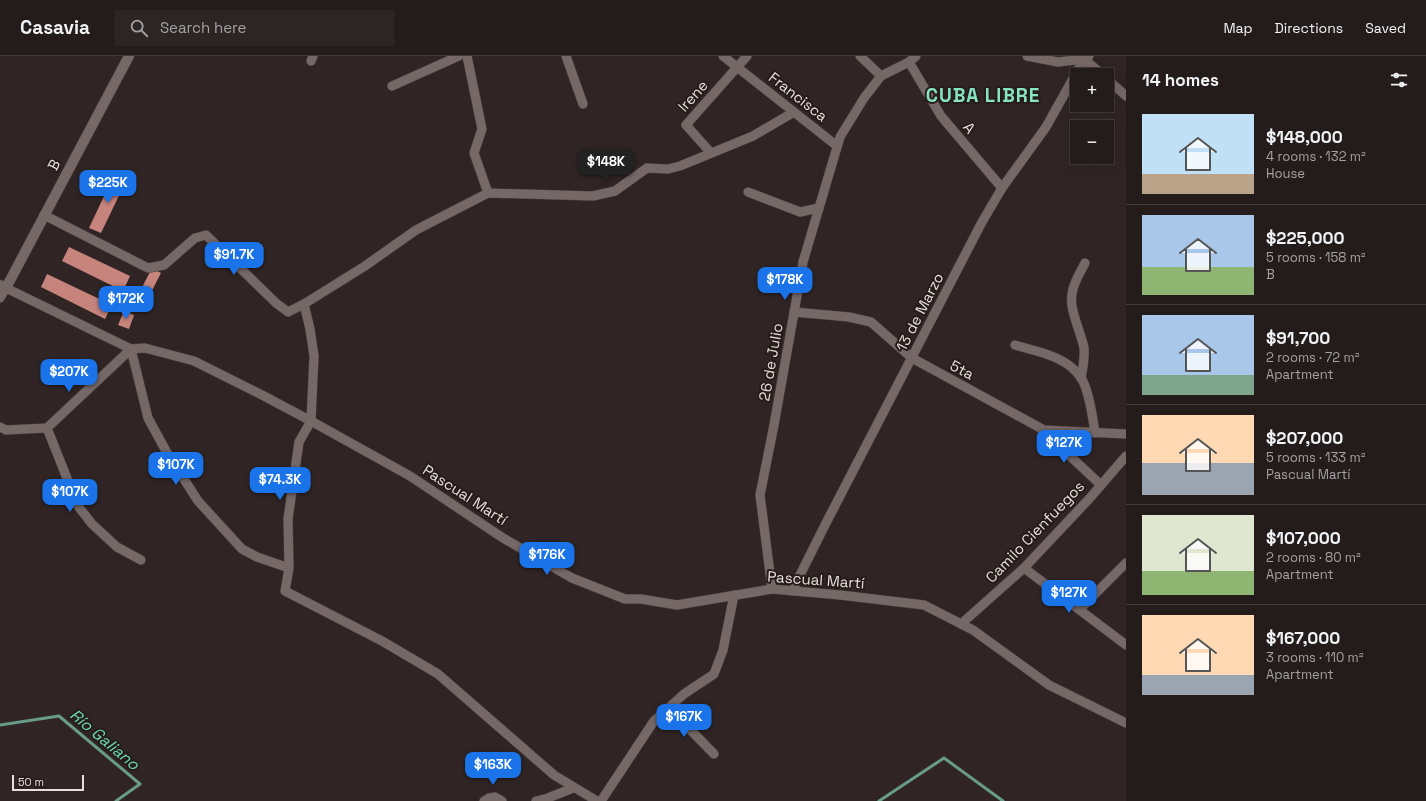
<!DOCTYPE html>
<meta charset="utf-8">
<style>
:root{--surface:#241c1b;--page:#2c2524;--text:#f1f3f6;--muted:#a3a1a3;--line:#413a3a;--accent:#1a73e8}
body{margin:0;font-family:"Space Grotesk",sans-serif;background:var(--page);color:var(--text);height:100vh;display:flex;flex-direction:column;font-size:15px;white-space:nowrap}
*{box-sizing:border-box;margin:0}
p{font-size:13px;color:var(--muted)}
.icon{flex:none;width:22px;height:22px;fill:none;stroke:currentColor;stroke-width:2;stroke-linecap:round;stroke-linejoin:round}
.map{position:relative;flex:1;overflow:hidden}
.sheet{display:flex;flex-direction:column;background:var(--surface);width:300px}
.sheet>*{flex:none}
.fabs{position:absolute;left:1070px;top:12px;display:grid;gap:8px}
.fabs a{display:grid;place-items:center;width:44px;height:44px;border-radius:0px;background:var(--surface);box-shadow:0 4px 16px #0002,0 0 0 1px var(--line);font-size:20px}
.scale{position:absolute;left:12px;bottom:10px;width:72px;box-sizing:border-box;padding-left:4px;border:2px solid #e7dfde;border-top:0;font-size:11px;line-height:14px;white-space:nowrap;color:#e7dfde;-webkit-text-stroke:3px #261c1a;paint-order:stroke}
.price{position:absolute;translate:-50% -34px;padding:0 9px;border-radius:8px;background:var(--accent);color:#fff;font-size:13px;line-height:26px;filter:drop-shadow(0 1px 2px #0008)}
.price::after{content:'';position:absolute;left:50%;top:24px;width:12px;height:9px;margin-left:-6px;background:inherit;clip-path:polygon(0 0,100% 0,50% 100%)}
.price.on{background:#222;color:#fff}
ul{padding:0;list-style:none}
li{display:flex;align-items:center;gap:12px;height:100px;padding:0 16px}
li+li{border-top:1px solid var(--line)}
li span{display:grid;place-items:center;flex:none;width:112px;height:80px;border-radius:0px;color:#555}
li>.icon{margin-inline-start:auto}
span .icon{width:48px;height:48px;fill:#fffc;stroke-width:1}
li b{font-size:17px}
h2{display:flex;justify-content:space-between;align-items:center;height:48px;padding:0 16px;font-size:17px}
header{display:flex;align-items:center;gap:24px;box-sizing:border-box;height:56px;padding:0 20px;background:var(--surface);border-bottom:1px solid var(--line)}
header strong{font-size:19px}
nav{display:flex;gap:22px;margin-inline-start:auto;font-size:14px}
.search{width:280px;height:36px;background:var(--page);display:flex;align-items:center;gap:10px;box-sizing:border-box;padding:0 14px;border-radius:0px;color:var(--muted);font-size:15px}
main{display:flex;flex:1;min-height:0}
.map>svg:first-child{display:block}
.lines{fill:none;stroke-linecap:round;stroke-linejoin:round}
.stream{stroke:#699b8b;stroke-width:3}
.building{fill:#c6847d}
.street-casing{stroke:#49403f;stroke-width:10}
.secondary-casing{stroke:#49403f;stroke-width:11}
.street{stroke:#756867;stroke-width:9}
.secondary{stroke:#756867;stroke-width:10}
.labels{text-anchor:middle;stroke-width:4;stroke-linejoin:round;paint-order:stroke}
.street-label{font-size:15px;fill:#e7dfde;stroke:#261c1a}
.water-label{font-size:16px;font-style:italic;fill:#68d6b4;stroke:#261c1a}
.district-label{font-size:19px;font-weight:bold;letter-spacing:1px;fill:#86e4c5;stroke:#261c1a}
</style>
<header>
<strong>Casavia</strong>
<div class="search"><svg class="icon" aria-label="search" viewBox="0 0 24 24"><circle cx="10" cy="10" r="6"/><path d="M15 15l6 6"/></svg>Search here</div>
<nav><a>Map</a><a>Directions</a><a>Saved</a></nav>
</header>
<main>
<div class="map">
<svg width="1126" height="745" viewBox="0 0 1126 745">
<rect width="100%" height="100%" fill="#302524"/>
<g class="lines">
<g class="stream">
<path d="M0,669l59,-9 81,68 -24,17"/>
<path d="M879,745l65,-43 59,43"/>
</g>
</g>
<g class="building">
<path d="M114,119l12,6 -25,52 -12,-5z"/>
<path d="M69,191l61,29 -7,15 -61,-30z"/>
<path d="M152,212l9,5 -19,37 -9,-5z"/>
<path d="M47,218l65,31 -7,14 -64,-32z"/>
<path d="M124,255l10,4 -5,14 -11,-4z"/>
</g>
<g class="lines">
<g class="street-casing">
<g id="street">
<path d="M467,0l15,73 -8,24 14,40"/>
<path d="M566,0l17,48"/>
<path d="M723,0l114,90"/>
<path d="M860,0l21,20"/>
<path d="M1027,0l31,6 26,-3"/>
<path d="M1084,3l19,16"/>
<path d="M311,5l2,-5"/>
<path d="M909,6l32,54 61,72"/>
<path d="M1107,23l19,17"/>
<path d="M392,30l67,-30"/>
<path d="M711,97l-25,-28 61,-69"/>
<path d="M748,136l52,20 19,-4"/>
<path d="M44,159l104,53 16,-3 31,-27 11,-3 70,68 12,9 16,-8 61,-38 51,-36 72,-37 105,3 22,-5 32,-23 21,1 12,-3 73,-30 41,-24"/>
<path d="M0,242l6,-10 125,61 14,-1 49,13 68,34 49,26 99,55 93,62 69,40 53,21h16l36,6 95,-16 68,6 84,10 49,25 76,55 77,38"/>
<path d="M304,248l6,25 4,27 -3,65 -12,21 -11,77 1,49 -4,23 97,50 56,33 116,101 43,26"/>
<path d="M794,256l55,5 22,5 41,36 132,72 82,4"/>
<path d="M1015,289c23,7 52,11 66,33 8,11 12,41 14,55"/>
<path d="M1081,322c2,-10 4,-20 3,-30 -3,-16 -15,-38 -12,-54 1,-11 8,-21 13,-31"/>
<path d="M0,371l6,3 41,-2 84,-79 17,69 18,33 32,50 44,48 15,8 32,11"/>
<path d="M47,372l31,78 14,18 25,23 24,13"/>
<path d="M1041,373l60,56"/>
<path d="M1024,512l102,77"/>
<path d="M772,533l-12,-94 14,-70 29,-163 37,-125 24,-39 17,-22 28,-14 7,-6"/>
<path d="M792,535l33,-66 157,-303 20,-34 44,-61 38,-68 5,-3"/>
<path d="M1080,553l46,-46"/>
<path d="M961,568l63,-56 65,-69 37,-43"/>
<path d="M669,652l45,46"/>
<path d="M484,745l5,-3 6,-1 7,4"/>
<path d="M536,745l12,-3 25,-10"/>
<path d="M601,745l53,-80 30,-27 30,-20 9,-24 11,-55"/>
</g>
</g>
<g class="secondary-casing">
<path id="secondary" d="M0,229l6,3 123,-232"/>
</g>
<use href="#street" class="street"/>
<use href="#secondary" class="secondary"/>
</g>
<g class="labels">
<g class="street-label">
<text transform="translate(693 40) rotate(-48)" y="5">Irene</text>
<text transform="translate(798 41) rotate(38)" y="5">Francisca</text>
<text transform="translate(969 72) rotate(50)" y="5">A</text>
<text transform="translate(54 109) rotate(-63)" y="5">B</text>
<text transform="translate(920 256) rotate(-63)" y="5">13 de Marzo</text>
<text transform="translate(771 306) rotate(-80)" y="5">26 de Julio</text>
<text transform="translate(962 314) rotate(28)" y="5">5ta</text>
<text transform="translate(465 439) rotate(33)" y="5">Pascual Martí</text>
<text transform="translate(1035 476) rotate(-46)" y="5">Camilo Cienfuegos</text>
<text transform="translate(816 524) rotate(4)" y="5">Pascual Martí</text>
</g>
<g class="water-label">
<text transform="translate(105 683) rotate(40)" y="6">Río Galiano</text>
</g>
<g class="district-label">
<text x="983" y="46">CUBA LIBRE</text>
</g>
</g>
</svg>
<div class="fabs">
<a>+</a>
<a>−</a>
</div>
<div class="scale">50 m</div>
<b class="price on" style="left:606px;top:127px">$148K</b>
<b class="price" style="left:108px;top:148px">$225K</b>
<b class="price" style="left:234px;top:220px">$91.7K</b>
<b class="price" style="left:785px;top:245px">$178K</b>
<b class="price" style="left:126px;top:264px">$172K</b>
<b class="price" style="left:69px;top:337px">$207K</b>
<b class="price" style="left:1064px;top:408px">$127K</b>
<b class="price" style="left:176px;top:430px">$107K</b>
<b class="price" style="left:280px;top:445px">$74.3K</b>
<b class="price" style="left:70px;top:457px">$107K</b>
<b class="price" style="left:547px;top:520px">$176K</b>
<b class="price" style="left:1069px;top:558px">$127K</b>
<b class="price" style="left:684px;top:682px">$167K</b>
<b class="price" style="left:493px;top:730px">$163K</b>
</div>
<section class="sheet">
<h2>14 homes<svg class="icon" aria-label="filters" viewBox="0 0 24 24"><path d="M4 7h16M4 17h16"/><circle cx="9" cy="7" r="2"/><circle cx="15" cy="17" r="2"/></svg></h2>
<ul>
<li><span style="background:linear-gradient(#bfe0f5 75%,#b9a48a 0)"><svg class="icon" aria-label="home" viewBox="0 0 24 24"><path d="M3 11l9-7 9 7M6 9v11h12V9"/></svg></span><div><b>$148,000</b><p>4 rooms · 132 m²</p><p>House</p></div></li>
<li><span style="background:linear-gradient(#a9c7e8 65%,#8fb573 0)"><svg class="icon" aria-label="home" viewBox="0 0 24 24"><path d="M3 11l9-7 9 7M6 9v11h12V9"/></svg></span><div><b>$225,000</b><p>5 rooms · 158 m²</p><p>B</p></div></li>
<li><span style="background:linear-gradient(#a9c7e8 75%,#7fa58c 0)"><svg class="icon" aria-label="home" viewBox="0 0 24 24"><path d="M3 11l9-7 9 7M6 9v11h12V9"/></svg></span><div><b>$91,700</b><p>2 rooms · 72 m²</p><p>Apartment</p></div></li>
<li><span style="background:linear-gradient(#ffd9b3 60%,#9aa5b1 0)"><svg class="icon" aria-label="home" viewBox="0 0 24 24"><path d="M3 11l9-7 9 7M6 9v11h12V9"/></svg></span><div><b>$207,000</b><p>5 rooms · 133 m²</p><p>Pascual Martí</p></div></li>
<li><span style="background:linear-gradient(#dfe7d0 70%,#8fb573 0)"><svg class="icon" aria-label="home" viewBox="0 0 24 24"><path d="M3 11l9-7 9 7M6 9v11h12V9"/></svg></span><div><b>$107,000</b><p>2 rooms · 80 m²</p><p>Apartment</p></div></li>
<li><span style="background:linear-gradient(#ffd9b3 75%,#9aa5b1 0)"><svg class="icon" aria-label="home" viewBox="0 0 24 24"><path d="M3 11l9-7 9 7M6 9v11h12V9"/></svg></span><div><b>$167,000</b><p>3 rooms · 110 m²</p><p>Apartment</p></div></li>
</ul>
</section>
</main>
